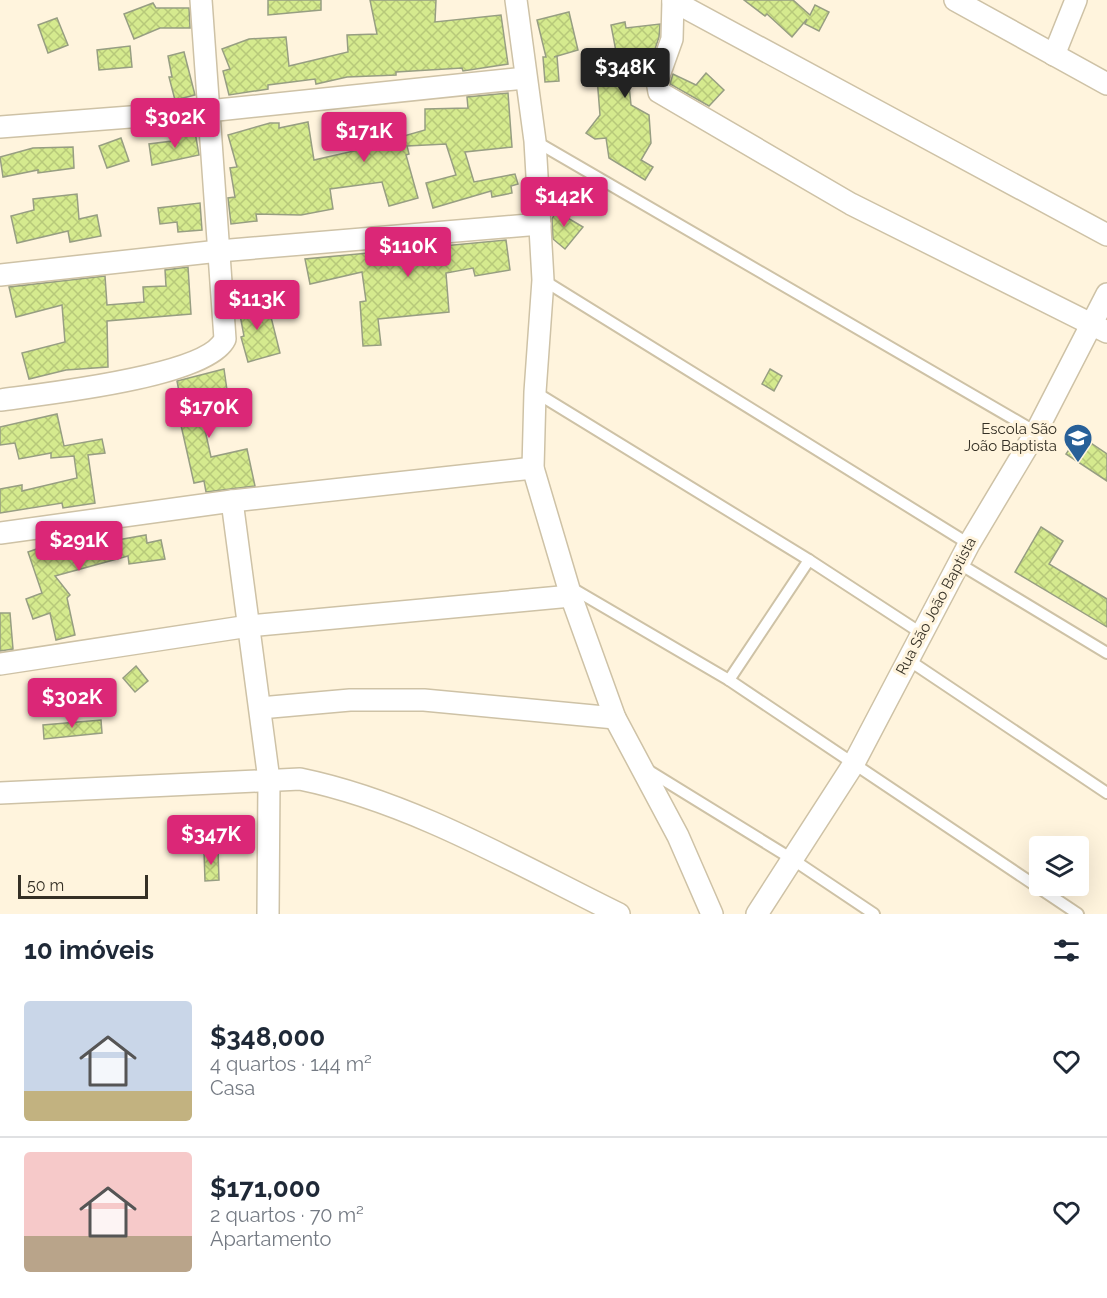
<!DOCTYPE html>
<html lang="pt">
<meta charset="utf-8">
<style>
:root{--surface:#fff;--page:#f2f2f3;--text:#1f2937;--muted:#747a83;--line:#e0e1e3;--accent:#db2777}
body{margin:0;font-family:Raleway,sans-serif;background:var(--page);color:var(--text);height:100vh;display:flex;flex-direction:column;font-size:22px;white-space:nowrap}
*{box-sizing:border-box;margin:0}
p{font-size:20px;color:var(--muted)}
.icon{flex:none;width:33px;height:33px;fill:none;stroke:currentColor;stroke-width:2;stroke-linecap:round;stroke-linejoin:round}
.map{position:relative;height:914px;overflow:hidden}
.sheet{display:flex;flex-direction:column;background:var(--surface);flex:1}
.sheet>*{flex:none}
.tools{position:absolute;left:1029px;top:836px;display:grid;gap:12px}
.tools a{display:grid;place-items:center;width:60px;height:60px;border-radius:6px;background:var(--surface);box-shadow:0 6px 24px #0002;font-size:30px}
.scale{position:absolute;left:18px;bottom:15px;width:130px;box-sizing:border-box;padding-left:6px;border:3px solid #353025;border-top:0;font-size:16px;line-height:21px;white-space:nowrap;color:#353025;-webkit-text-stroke:4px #fff4dd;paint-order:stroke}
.price{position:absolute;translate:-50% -51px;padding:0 14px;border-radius:6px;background:var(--accent);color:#fff;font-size:20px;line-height:39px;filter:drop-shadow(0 2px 3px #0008)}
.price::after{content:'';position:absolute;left:50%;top:36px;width:18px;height:14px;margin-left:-9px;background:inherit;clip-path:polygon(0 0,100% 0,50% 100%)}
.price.current{background:#222;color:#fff}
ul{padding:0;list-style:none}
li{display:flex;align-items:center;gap:18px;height:150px;padding:0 24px}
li+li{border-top:2px solid var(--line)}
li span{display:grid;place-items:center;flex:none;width:168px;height:120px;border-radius:6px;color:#555}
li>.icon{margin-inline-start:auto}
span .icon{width:72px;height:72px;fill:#fffc;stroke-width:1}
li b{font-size:26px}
h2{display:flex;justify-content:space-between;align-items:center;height:72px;padding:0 24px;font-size:26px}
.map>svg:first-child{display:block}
.building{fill:url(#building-cross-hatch);stroke:#979e82;stroke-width:1.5}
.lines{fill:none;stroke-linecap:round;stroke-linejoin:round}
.lane-casing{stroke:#cec2a6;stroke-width:14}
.street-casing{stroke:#cec2a6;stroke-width:24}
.lane{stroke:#fff;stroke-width:10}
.street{stroke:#fff;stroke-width:21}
.labels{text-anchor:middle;stroke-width:6;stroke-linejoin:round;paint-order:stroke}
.poi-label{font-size:15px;fill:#353025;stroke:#fff4dd;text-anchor:end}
.street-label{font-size:15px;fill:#353025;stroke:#fff4dd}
</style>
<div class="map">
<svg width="1107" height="914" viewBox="0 0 1107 914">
<defs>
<pattern id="building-cross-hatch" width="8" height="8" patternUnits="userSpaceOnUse" patternTransform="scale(1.5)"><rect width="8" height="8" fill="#d5ea8e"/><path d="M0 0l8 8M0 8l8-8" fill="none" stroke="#b7c97a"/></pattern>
</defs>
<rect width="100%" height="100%" fill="#fff4dd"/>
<g class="building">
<path d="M268,0h53v10l-53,5z"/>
<path d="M370,0h66l-1,22 66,-7 7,49 -45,7 -1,-3 -66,4v3l-49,2 -31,7 -1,-5 -47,6v4l-39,6 -6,-24 7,-2 -8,-20 27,-10 37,-2 3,29 59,-14 -1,-17 30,-1z"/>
<path d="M744,0h49l17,15 5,-10 14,7 -10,19 -14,-7 2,-5 -15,18 -25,-23 -2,2z"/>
<path d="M153,3l3,5h33l1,20h-30l-26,11 -10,-25z"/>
<path d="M569,12l9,38 -24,7 3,-1 2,25 -14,1 -2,-25h3l-9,-37z"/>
<path d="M57,18l11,27 -20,8 -10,-28z"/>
<path d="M625,22l1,6 34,-4 -1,13 -5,15 -19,3 9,4 1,14 -17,2 3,30 18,10 2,28 -10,17 12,7 -8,13 -36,-22 -3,-20 -11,1 -9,-6 14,-18 -4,-50 22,-3 -7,-37z"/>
<path d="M130,46l2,21 -33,3 -2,-20z"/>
<path d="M184,52l11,43 -20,5 -6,-23h3l-4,-21z"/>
<path d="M706,73l18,17 -15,16 -39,-22 3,-10 23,11z"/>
<path d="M508,93l4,54 -47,5 9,30 41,-8 3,10 -7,2 1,7 -20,4 -1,-6 -58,17 -7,-25 30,-8 -10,-31 -39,2 2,8 -3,1 12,43 -29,8 -7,-24 -52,7 3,20 -32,6 -45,-1 1,7 -26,3 -3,-26 7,-1 -5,-29 7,-1 -9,-32 42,-12h9v5l29,-6 6,38 62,-14v-2l49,-14v-21l43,-1 -1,-11z"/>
<path d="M195,132l4,23 -47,10 -3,-21 23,-3 -1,-4z"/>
<path d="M121,138l8,23 -22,7 -8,-22z"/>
<path d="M73,147l1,21 -36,5v-3l-35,7 -3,-20 33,-9z"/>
<path d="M77,194l2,25 18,-4 4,21 -31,6 -2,-11 -51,12 -6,-27 23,-6 -1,-11z"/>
<path d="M562,201l4,16 17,10 -18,22 -12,-10 -1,-20z"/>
<path d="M200,203l2,27 -24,2 -1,-10 -17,2 -2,-16z"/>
<path d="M506,240l4,30 -35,6 -2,-8 -27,5 3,39 -71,7 3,26 -18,1 -3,-44 6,-1 -4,-29 -52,12 -5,-25z"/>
<path d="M188,267l3,47 -84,7 1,46 -42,3 -37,9 -7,-26 43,-11 -3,-37 -46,12 -7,-30 96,-11 2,29 37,-3 -1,-15 23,-1 -1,-16z"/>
<path d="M251,296l3,15 15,-2 11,44 -32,9 -7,-25 3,-1 -7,-37z"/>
<path d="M224,369l3,21 -30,4 14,63 36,-8 8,37 -49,6 -2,-11 -10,2 -18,-80 5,-1 -4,-21z"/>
<path d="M770,369l12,7 -8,15 -12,-7z"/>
<path d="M57,414l7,32 38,-7 3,14 -17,2 7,48 -32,5 -1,-5 -62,10v-24l22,-4v6l55,-13 -3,-22 -23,2v-5l-32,6 -4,-16 -15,2v-18z"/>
<path d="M1079,435l28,19v27l-41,-27z"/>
<path d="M1041,527l22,14 -14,23 58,35v28l-92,-55z"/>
<path d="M146,535l1,8 14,-3 4,19 -36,5 -1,-8 -73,20 15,19 -3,3 8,37 -19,5 -6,-27 -17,6 -7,-20 16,-6 -14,-41 37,-13 2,6 26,-7 2,6z"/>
<path d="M0,613h10l3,36 -13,2z"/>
<path d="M136,666l12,15 -13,11 -12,-14z"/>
<path d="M101,720l1,13 -58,6 -1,-14z"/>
<path d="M204,851h14l1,29 -14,1z"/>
</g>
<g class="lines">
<g class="lane-casing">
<g id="lane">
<path d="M535,141l501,291"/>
<path d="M543,280l426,264"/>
<path d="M535,392l274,168 112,73"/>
<path d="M958,563l149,90"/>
<path d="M570,587l159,93 349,234"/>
<path d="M907,659l200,134"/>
<path d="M729,680l80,-120"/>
<path d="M646,769l146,90 82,55"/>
</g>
</g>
<g class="street-casing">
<g id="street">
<path d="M516,0l19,141 8,139 -8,112 -2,76 38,128 44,122 63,118 34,78"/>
<path d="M673,0l-1,39 -15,42 2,11 192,112 256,128"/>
<path d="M955,0l152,84"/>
<path d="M673,1l434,234"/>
<path d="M1054,55l22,-55"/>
<path d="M0,127l208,-16 317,-33"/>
<path d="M0,275l219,-24 321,-27"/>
<path d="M0,400c44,-6 207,-23 225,-61l-24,-339"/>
<path d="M232,501l37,279 -1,134"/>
<path d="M0,533l232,-32 301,-33"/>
<path d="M0,664l249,-38 322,-30"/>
<path d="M260,708l90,-8h74l191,18"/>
<path d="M0,793l300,-14c112,23 217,85 319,135"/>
<path d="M757,914l96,-149 116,-221 67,-112 71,-138"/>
</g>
</g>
<use href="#lane" class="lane"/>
<use href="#street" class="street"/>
</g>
<defs>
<g id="school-pin" transform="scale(1.5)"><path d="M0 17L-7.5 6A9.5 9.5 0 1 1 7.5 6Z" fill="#286098" stroke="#fff4dd"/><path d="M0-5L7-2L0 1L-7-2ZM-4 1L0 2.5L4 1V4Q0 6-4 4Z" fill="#fff"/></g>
</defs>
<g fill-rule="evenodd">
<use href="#school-pin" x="1078" y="438"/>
</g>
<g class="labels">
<g class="poi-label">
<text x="1057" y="434">Escola São<tspan x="1057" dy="17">João Baptista</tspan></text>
</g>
<g class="street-label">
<text transform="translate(936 606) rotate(-62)" y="5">Rua São João Baptista</text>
</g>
</g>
</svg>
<div class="tools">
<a><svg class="icon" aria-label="layers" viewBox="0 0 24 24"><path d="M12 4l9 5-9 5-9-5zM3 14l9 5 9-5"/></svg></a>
</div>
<div class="scale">50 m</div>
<b class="price current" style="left:625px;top:99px">$348K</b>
<b class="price" style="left:175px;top:149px">$302K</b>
<b class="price" style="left:364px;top:163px">$171K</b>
<b class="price" style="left:564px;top:228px">$142K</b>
<b class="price" style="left:408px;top:278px">$110K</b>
<b class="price" style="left:257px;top:331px">$113K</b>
<b class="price" style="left:209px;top:439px">$170K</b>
<b class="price" style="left:79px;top:572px">$291K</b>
<b class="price" style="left:72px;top:729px">$302K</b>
<b class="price" style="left:211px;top:866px">$347K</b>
</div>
<section class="sheet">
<h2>10 imóveis<svg class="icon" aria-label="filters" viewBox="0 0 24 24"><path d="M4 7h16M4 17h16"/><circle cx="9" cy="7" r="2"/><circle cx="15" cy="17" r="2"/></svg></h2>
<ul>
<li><span style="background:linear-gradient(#c9d6e8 75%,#c2b280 0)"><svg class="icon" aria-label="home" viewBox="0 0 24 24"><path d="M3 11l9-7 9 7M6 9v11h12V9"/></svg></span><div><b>$348,000</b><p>4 quartos · 144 m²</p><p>Casa</p></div><svg class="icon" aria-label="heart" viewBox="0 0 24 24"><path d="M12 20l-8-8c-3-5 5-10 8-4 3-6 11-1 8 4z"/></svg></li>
<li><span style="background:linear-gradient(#f6c9c9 70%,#b9a48a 0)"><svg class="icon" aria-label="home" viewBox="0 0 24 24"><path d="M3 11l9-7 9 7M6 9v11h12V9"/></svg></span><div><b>$171,000</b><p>2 quartos · 70 m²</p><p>Apartamento</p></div><svg class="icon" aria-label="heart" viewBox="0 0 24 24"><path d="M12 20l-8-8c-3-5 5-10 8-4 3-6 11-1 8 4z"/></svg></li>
</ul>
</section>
